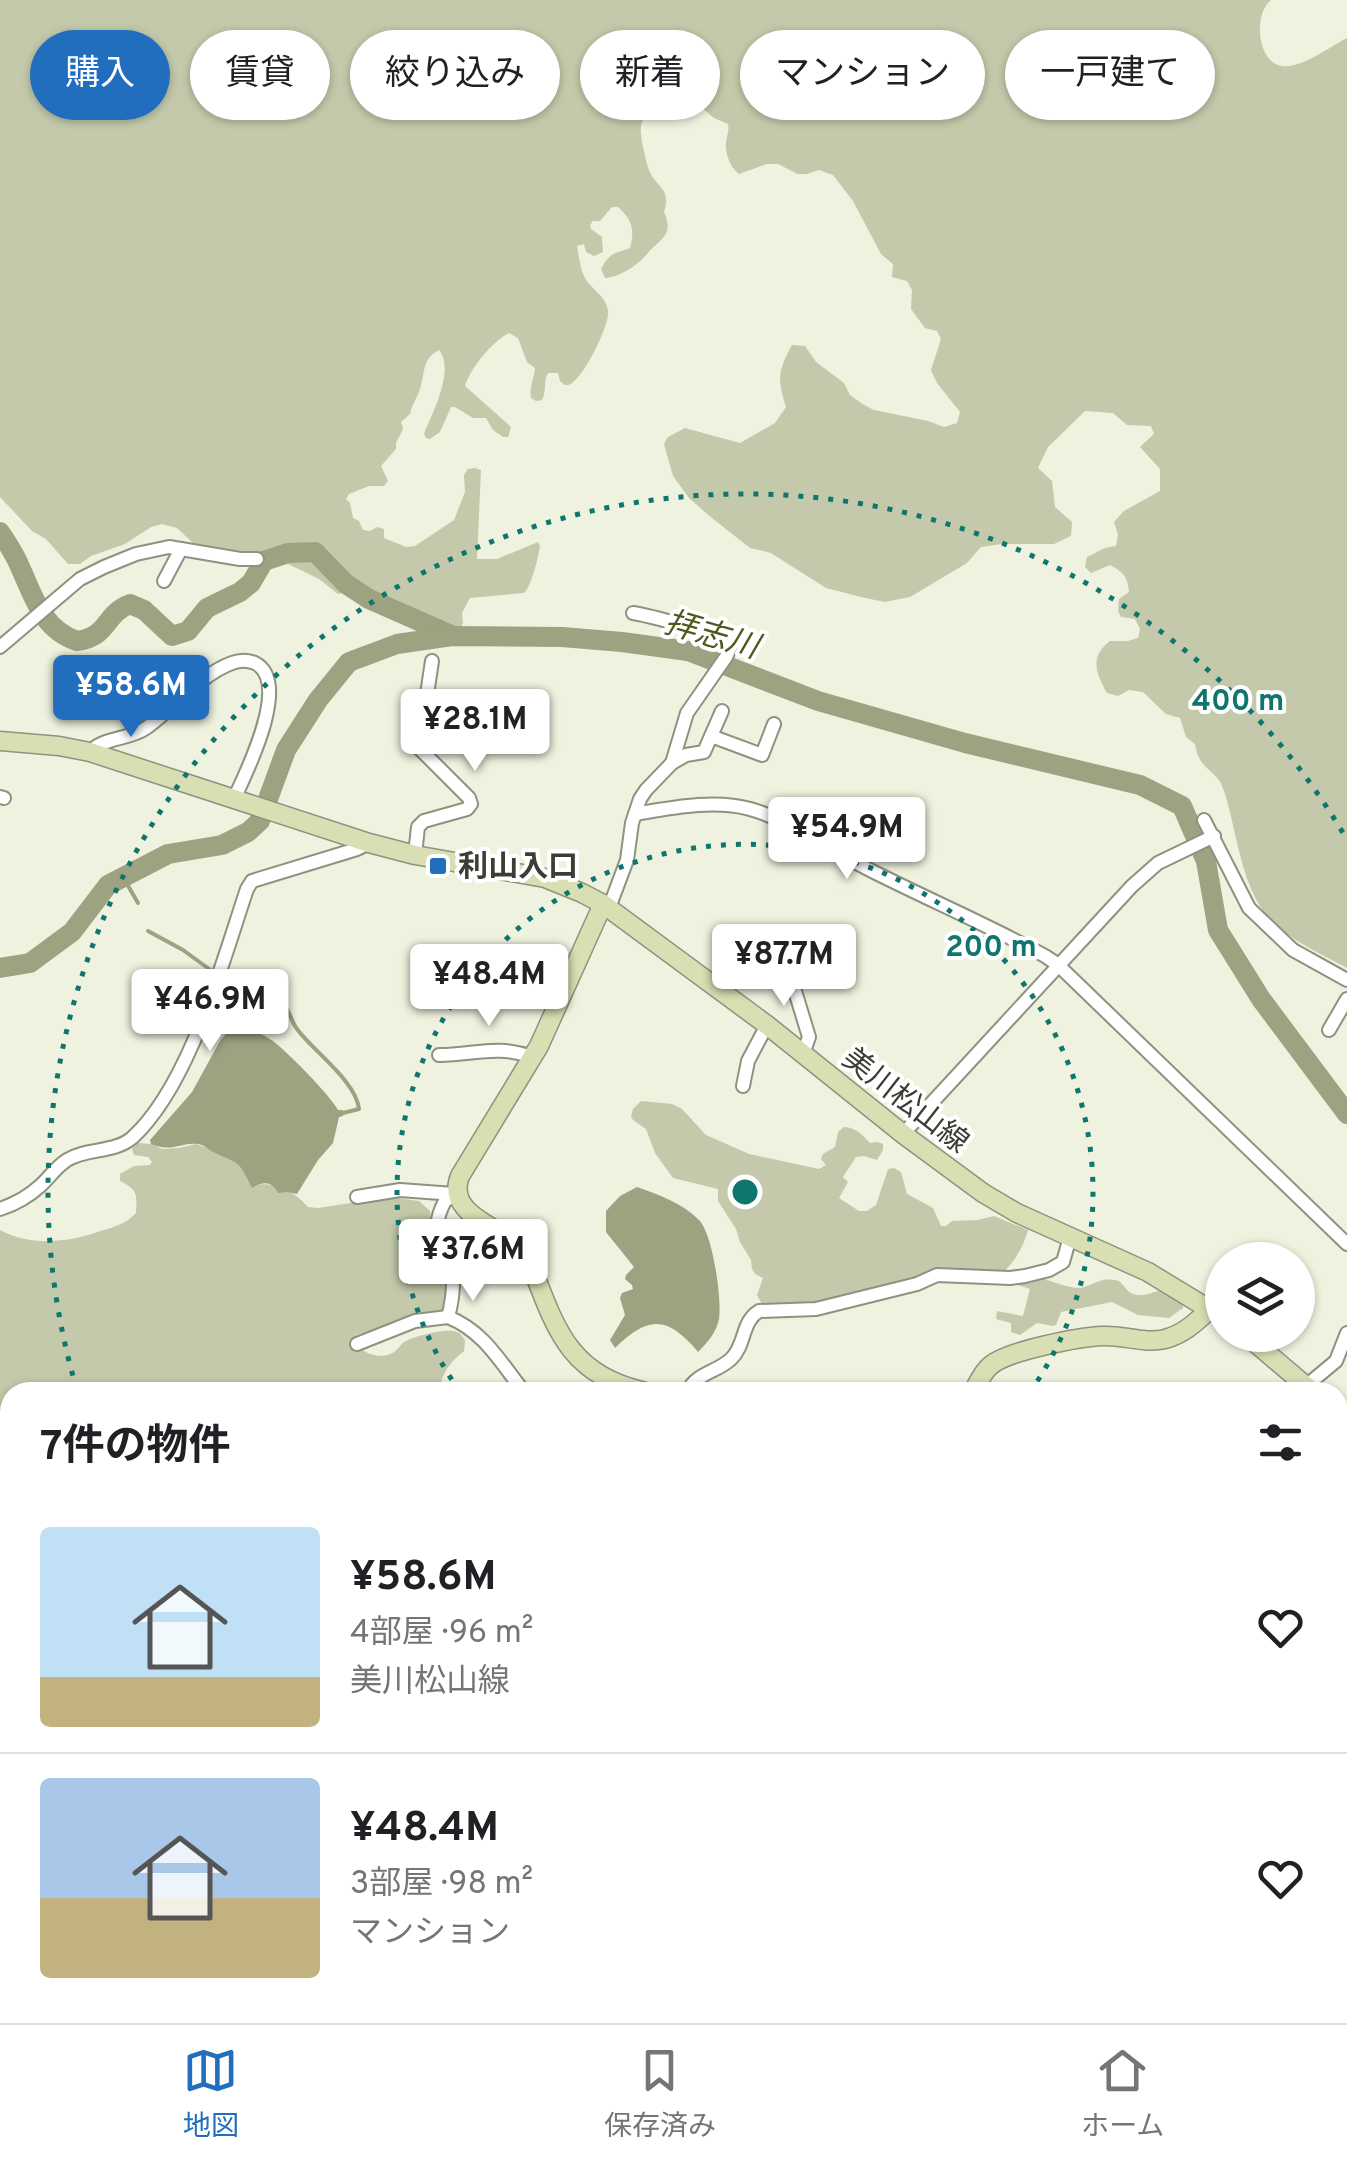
<!DOCTYPE html>
<html lang="ja">
<meta charset="utf-8">
<style>
:root{--surface:#fff;--page:#f6f6f6;--text:#202124;--muted:#757577;--line:#e0e0e0;--accent:#226ebe}
body{margin:0;font-family:Overpass,"Noto Sans JP",sans-serif;background:var(--page);color:var(--text);height:100vh;display:flex;flex-direction:column;font-size:38px;white-space:nowrap}
*{box-sizing:border-box;margin:0}
p{font-size:32px;color:var(--muted)}
.icon{flex:none;width:55px;height:55px;fill:none;stroke:currentColor;stroke-width:2;stroke-linecap:round;stroke-linejoin:round}
.map{position:relative;flex:1;overflow:hidden}
.panel{position:absolute;left:0px;top:1382px;width:1348px;height:642px;display:flex;flex-direction:column;background:var(--surface);border-radius:30px 30px 0 0;box-shadow:0 2px 8px #0004}
.panel>*{flex:none}
.top-card{position:absolute;left:30px;top:30px;width:1288px;height:90px;display:flex;gap:20px}
.buttons{position:absolute;left:1205px;top:1242px;display:grid;gap:20px}
.buttons a{display:grid;place-items:center;width:110px;height:110px;border-radius:50%;background:var(--surface);box-shadow:0 2px 8px #0004;font-size:50px}
.price{position:absolute;translate:-50% -85px;padding:0 22px;border-radius:10px;background:#fff;color:#222;font-size:32px;line-height:65px;filter:drop-shadow(0 2px 5px #0008)}
.price::after{content:'';position:absolute;left:50%;top:60px;width:30px;height:22px;margin-left:-15px;background:inherit;clip-path:polygon(0 0,100% 0,50% 100%)}
.price.on{background:var(--accent);color:#fff}
ul{padding:0;list-style:none}
li{display:flex;align-items:center;gap:30px;height:250px;padding:0 40px}
li+li{border-top:2px solid var(--line)}
li span{display:grid;place-items:center;flex:none;width:280px;height:200px;border-radius:10px;color:#555}
li>.icon{margin-inline-start:auto}
span .icon{width:120px;height:120px;fill:#fffc;stroke-width:1}
li b{font-size:42px}
h2{display:flex;justify-content:space-between;align-items:center;height:120px;padding:0 40px;font-size:42px}
.chip{padding:0 35px;border-radius:45px;background:var(--surface);box-shadow:0 2px 8px #0004;font-size:35px;line-height:90px}
.chip.on{background:var(--accent);color:#fff}
.dock{display:flex;justify-content:space-around;align-items:center;height:140px;border-top:2px solid var(--line);background:var(--surface);font-size:28px;color:var(--muted)}
.dock a{display:grid;justify-items:center;gap:5px}
.dock .on{color:var(--accent)}
.map>svg:first-child{display:block}
.green{fill:#c3c9aa}
.water{fill:#9da380}
.lines{fill:none;stroke-linecap:round;stroke-linejoin:round}
.stream{stroke:#9da380;stroke-width:4}
.river{stroke:#9da380;stroke-width:20}
.street-casing{stroke:#8e9280;stroke-width:16}
.secondary-casing{stroke:#8e9280;stroke-width:21}
.street{stroke:#fff;stroke-width:12}
.secondary{stroke:#dadeb3;stroke-width:18}
.ring{fill:none;stroke:#0f766e;stroke-width:5;stroke-dasharray:5 10}
.poi-dot{fill:#226ebe;stroke:#fff;stroke-width:4}
.labels{text-anchor:middle;stroke-width:8;stroke-linejoin:round;paint-order:stroke}
.poi-label{font-size:30px;font-weight:bold;fill:#3c3e36;stroke:#fff;text-anchor:start}
.street-label{font-size:30px;fill:#3c3e36;stroke:#fff}
.water-label{font-size:32px;font-style:italic;fill:#50581f;stroke:#fff}
.centre{fill:#0f766e;stroke:#fff;stroke-width:5}
.ring-label{font-size:30px;text-anchor:middle;font-weight:bold;fill:#0f766e;stroke:#fff;stroke-width:8;stroke-linejoin:round;paint-order:stroke}
</style>
<div class="map">
<svg width="1347" height="2023" viewBox="0 0 1347 2023">
<rect width="100%" height="100%" fill="#eef2de"/>
<g class="green">
<path d="M0,0h1271c-18,14 -14,63 11,66 19,3 49,-20 65,-28v930c-26,-14 -58,-28 -78,-50 -29,-32 -32,-90 -46,-130 -7,-19 -24,-17 -28,-44l-9,-7 -6,-19 -14,-4 -23,-22 -14,-2 -11,6 -11,-3c-11,-20 -18,-36 3,-52h18l10,-3 2,-9 -5,-10 -14,-2 -3,-6 1,-12 10,-7c-1,-15 -6,-20 -19,-27l-19,8 -6,-6 2,-10 18,-9 11,-2 2,-11 -4,-13 10,-11 36,-20v-22l-20,-22 14,-13 -3,-8 -24,-1 -14,-12 -28,-2 -37,36 -10,21 14,13 3,26 17,15 -1,14 -17,8h-52l-21,3 -14,16 -57,34 -25,5 -20,-4 -39,-10 -55,-35 -21,-5 -38,-30 -23,-20 -16,-22 -9,-32 4,-7 17,-9 55,15 35,-20 11,-16c-9,-29 -8,-36 6,-62l13,1 11,16 28,21 6,12 14,10 10,5 54,11 16,6 13,-4 3,-11 -23,-29 -6,-13 10,-31 -4,-8 -12,-3 -14,-19 1,-19 -5,-9 -15,-4 1,-13 -12,-10 -28,-53 -20,-26 -14,-5 -12,4h-9l-20,-10h-11l-28,10c-7,-5 -13,-17 -13,-27 -1,-9 4,-14 2,-23l-14,-6 -13,-11c-11,1 -21,3 -32,4 -27,3 -32,8 -26,36 2,7 3,16 6,23 7,18 23,18 15,42 11,24 -5,27 -17,42 -9,11 -27,23 -42,24l-4,-9c9,-17 13,-15 29,-21 5,-19 2,-28 -12,-41h-6l-12,14h-7l-3,4 1,4 11,8 1,15 -9,4 -8,-4 -2,-8 -7,2c2,10 3,23 8,32 7,12 20,17 23,32 3,14 -28,76 -41,75 -3,0 -5,-2 -7,-4l-2,-8h-10c-5,8 -1,18 -6,27l-6,1 -5,-3c-2,-11 3,-19 4,-30l-8,-6 -9,-24 -9,-5c-17,9 -38,34 -44,53l46,41 -3,10h-5l-10,-7 -7,-12h-13l-18,-11h-4l-11,25 -10,7 -4,-1 -2,-4c9,-22 31,-64 15,-84 -18,10 -13,21 -19,39 -3,9 -8,15 -10,25l-9,8 2,7 -7,14v6l-15,17 7,15 -4,5h-15l-20,8 -3,5 4,4 3,15 6,3 4,9 7,1 7,-4 7,2v9l22,9 9,-1 39,-26 11,-28 -1,-17 4,-6 7,-1 6,2 -4,89h20l41,-17 2,4c-2,12 -8,39 -16,47l-54,5 -8,15 1,10 -3,6 -7,1 -83,-34c-13,-8 -18,-5 -32,-2l-19,-15 -35,-17 -20,-7 -41,-4 -30,-8 -16,-15 -15,-4 -11,3 -26,17 -34,12 -11,8h-12l-22,-25 -14,-8 -32,-34z"/>
<path d="M641,1101l31,3 10,5 24,26 43,19 70,15 7,-4 -5,-6 2,-5 12,-7 3,-15 6,-5c13,1 17,7 26,16l8,-1 5,2v6l-6,10 -13,-4 -8,1 -13,20 5,5 -9,16 20,13h8l9,-6 12,-36 6,-1 7,4 6,22 26,14 8,18h5l6,-5 26,-1 16,-4 34,14c-4,15 -13,32 -25,42l-86,8 -101,24 -53,2 -6,-11 6,-17 -8,-4 -3,-5 -1,-9 -11,-18 -4,-13 -18,-28v-12l-45,-11 -18,-25 -9,-24 -13,-9 -2,-4 2,-7z"/>
<path d="M138,1143l13,1 11,5 17,-1 17,-4 9,3 33,15 14,25c18,-9 44,5 56,20l10,1 72,-11 29,4 11,10 2,19 10,17 4,17v39l-4,7 -27,4 -28,13 -31,8 -3,6c8,12 28,20 41,11 5,-3 7,-9 12,-11 7,-5 39,-12 47,-10 8,1 8,4 12,9l-1,11c-14,11 -23,23 -25,41h-429v623h847l-6,8h-851v-793c31,17 70,12 101,1 15,-5 25,-7 35,-18 1,-19 2,-23 -16,-32v-7l14,-8 16,-1 2,-3 -4,-5 -14,-2 -2,-6z"/>
<path d="M1040,1277c10,4 28,11 39,11 9,-1 15,-6 24,-8 3,-1 13,0 16,1 4,3 6,7 9,10 10,9 24,1 34,-1l21,12v6l-14,10 -31,-3 -26,-13 -51,10 -5,13 -3,1 -16,-3 -17,12 -9,-3v-9l-15,-4 1,-8 26,5 7,-27 -12,-4 1,-4z"/>
<path d="M1347,1755v268h-248l4,-8h235v-253z"/>
</g>
<g class="water">
<path d="M230,1029c12,0 29,3 40,10 14,9 60,56 68,71h5v6l-4,1 -6,26 -15,17 -21,34 -10,-2 -9,1c-6,-12 -15,-12 -26,-5 -15,-30 -12,-23 -39,-36 -8,-4 -6,-6 -15,-8 -17,-2 -26,9 -47,0l-1,-4 42,-48 28,-51z"/>
<path d="M637,1187c23,8 45,16 62,33 14,14 23,80 20,99 -3,14 -11,23 -21,33 -30,-36 -49,-37 -83,-4l-5,-8 15,-25 -5,-17 2,-5 11,-4 -1,-4 -7,-6 1,-4 8,-8 -28,-35v-21l14,-15z"/>
<path d="M884,2015h143l9,8h-159v-5z"/>
</g>
<g class="lines">
<g class="stream">
<path d="M123,877l15,26"/>
<path d="M148,931l35,19 33,24"/>
<path d="M223,977c19,8 41,14 58,26 10,7 9,17 16,26 17,23 59,52 62,80l-16,4"/>
<path d="M1338,1674l9,-2"/>
</g>
<g class="river">
<path d="M0,532c7,11 15,22 20,35 14,30 22,62 57,74 32,-4 27,-27 53,-37l14,6 28,26 16,-5 19,-23 33,-16 11,-9 13,-22 24,-8 27,-1 31,32 23,15 82,36"/>
<path d="M0,968l30,-5 42,-31 36,-47 60,-31 54,-9 26,-13 12,-11 26,-71 32,-50 31,-38 48,-18 55,-8 110,1 60,5 66,9 130,50 147,42 175,42 42,21 24,55 12,69 43,69 86,115"/>
</g>
<g class="street-casing">
<g id="street">
<path d="M164,581l17,-32"/>
<path d="M0,647l80,-68 24,-12 32,-13 33,-7 71,12h17"/>
<path d="M711,736l51,19 12,-31"/>
<path d="M90,752c13,-15 39,-12 56,-24 27,-19 55,-54 86,-65 8,-3 15,-3 23,0 37,19 -9,110 -21,136"/>
<path d="M672,763l14,-8 18,-3 18,-41"/>
<path d="M0,797l4,1"/>
<path d="M635,814c36,-6 79,-15 115,-5 37,10 80,41 116,59 59,30 120,56 179,88l12,8 290,280"/>
<path d="M1204,820l45,88 44,42 54,30"/>
<path d="M415,855l3,-28 6,-6 43,-12 4,-5 -2,-6 -50,-50 13,-87"/>
<path d="M609,908l18,-48 5,-37 8,-24 6,-9 26,-27 15,-50 39,-56 7,-16c-10,-8 -21,-6 -33,-10 -22,-7 -43,-14 -67,-18"/>
<path d="M721,991c18,-17 46,-31 70,-26l4,26 14,46 -6,17"/>
<path d="M1329,1030l18,-31"/>
<path d="M439,1055c36,0 57,-11 93,2"/>
<path d="M743,1086l5,-25 19,-36"/>
<path d="M903,1134l229,-248 26,-23 56,-27"/>
<path d="M456,1194l-11,7c-17,32 0,33 6,60 4,20 2,38 -3,56 35,14 51,43 73,71l7,4"/>
<path d="M357,1197l43,-7 54,4"/>
<path d="M0,1209c15,-5 28,-12 40,-23 9,-8 16,-19 27,-26 19,-12 47,-7 65,-22 58,-53 90,-175 115,-249l5,-8 105,-32 12,-6"/>
<path d="M357,1344l58,-23 33,-4"/>
<path d="M1306,1386l30,-25 11,-28"/>
<path d="M687,1392c10,-20 29,-19 44,-33 15,-14 10,-37 28,-48l57,-2 101,-25 20,-9 73,3 15,-2 24,-6 14,-8 7,-25"/>
<path d="M1338,1620l9,-1"/>
<path d="M859,2023l5,-8"/>
</g>
</g>
<g class="secondary-casing">
<g id="secondary">
<path d="M0,741l59,5 31,6 279,91 46,12 130,23 37,15 21,11 164,121 136,109 80,59 34,20 131,59 74,45"/>
<path d="M603,904l-64,142 -79,130c-16,40 45,52 66,76 28,70 38,123 120,140"/>
<path d="M1246,1335l67,57"/>
<path d="M973,1392c5,-9 9,-19 17,-26 16,-15 89,-29 113,-30 21,-1 41,8 62,3 19,-5 31,-17 45,-30"/>
<path d="M1338,1414l9,8"/>
</g>
</g>
<use href="#street" class="street"/>
<use href="#secondary" class="secondary"/>
</g>
<g class="ring">
<path d="M460 1392A348 348 0 1 1 1030 1392"/>
<path d="M77 1390A697 697 0 0 1 1346 838"/>
</g>
<rect class="poi-dot" x="428" y="856" width="20" height="20" rx="5"/>
<g class="labels">
<g class="poi-label">
<text x="458" y="876">利山入口</text>
</g>
<g class="street-label">
<text transform="translate(906 1100) rotate(38)" y="10">美川松山線</text>
</g>
<g class="water-label">
<text transform="translate(712 634) rotate(16)" y="11">拝志川</text>
</g>
</g>
<circle cx="745" cy="1192" r="15" class="centre"/>
<g class="ring-label">
<text x="1238" y="710">400 m</text>
<text x="991" y="956">200 m</text>
</g>
</svg>
<div class="buttons">
<a><svg class="icon" aria-label="layers" viewBox="0 0 24 24"><path d="M12 4l9 5-9 5-9-5zM3 14l9 5 9-5"/></svg></a>
</div>
<b class="price on" style="left:131px;top:740px">¥58.6M</b>
<b class="price" style="left:475px;top:774px">¥28.1M</b>
<b class="price" style="left:847px;top:882px">¥54.9M</b>
<b class="price" style="left:784px;top:1009px">¥87.7M</b>
<b class="price" style="left:489px;top:1029px">¥48.4M</b>
<b class="price" style="left:210px;top:1054px">¥46.9M</b>
<b class="price" style="left:473px;top:1304px">¥37.6M</b>
<div class="top-card">
<a class="chip on">購入</a>
<a class="chip">賃貸</a>
<a class="chip">絞り込み</a>
<a class="chip">新着</a>
<a class="chip">マンション</a>
<a class="chip">一戸建て</a>
</div>
<section class="panel">
<h2>7件の物件<svg class="icon" aria-label="filters" viewBox="0 0 24 24"><path d="M4 7h16M4 17h16"/><circle cx="9" cy="7" r="2"/><circle cx="15" cy="17" r="2"/></svg></h2>
<ul>
<li><span style="background:linear-gradient(#bfe0f5 75%,#c2b280 0)"><svg class="icon" aria-label="home" viewBox="0 0 24 24"><path d="M3 11l9-7 9 7M6 9v11h12V9"/></svg></span><div><b>¥58.6M</b><p>4部屋 · 96 m²</p><p>美川松山線</p></div><svg class="icon" aria-label="heart" viewBox="0 0 24 24"><path d="M12 20l-8-8c-3-5 5-10 8-4 3-6 11-1 8 4z"/></svg></li>
<li><span style="background:linear-gradient(#a9c7e8 60%,#c2b280 0)"><svg class="icon" aria-label="home" viewBox="0 0 24 24"><path d="M3 11l9-7 9 7M6 9v11h12V9"/></svg></span><div><b>¥48.4M</b><p>3部屋 · 98 m²</p><p>マンション</p></div><svg class="icon" aria-label="heart" viewBox="0 0 24 24"><path d="M12 20l-8-8c-3-5 5-10 8-4 3-6 11-1 8 4z"/></svg></li>
</ul>
</section>
</div>
<nav class="dock">
<a class="on"><svg class="icon" aria-label="map" viewBox="0 0 24 24"><path d="M3 6l6-2 6 2 6-2v14l-6 2-6-2-6 2zM9 4v14M15 6v14"/></svg>地図</a>
<a><svg class="icon" aria-label="saved" viewBox="0 0 24 24"><path d="M7 4h10v16l-5-4-5 4z"/></svg>保存済み</a>
<a><svg class="icon" aria-label="home" viewBox="0 0 24 24"><path d="M3 11l9-7 9 7M6 9v11h12V9"/></svg>ホーム</a>
</nav>
